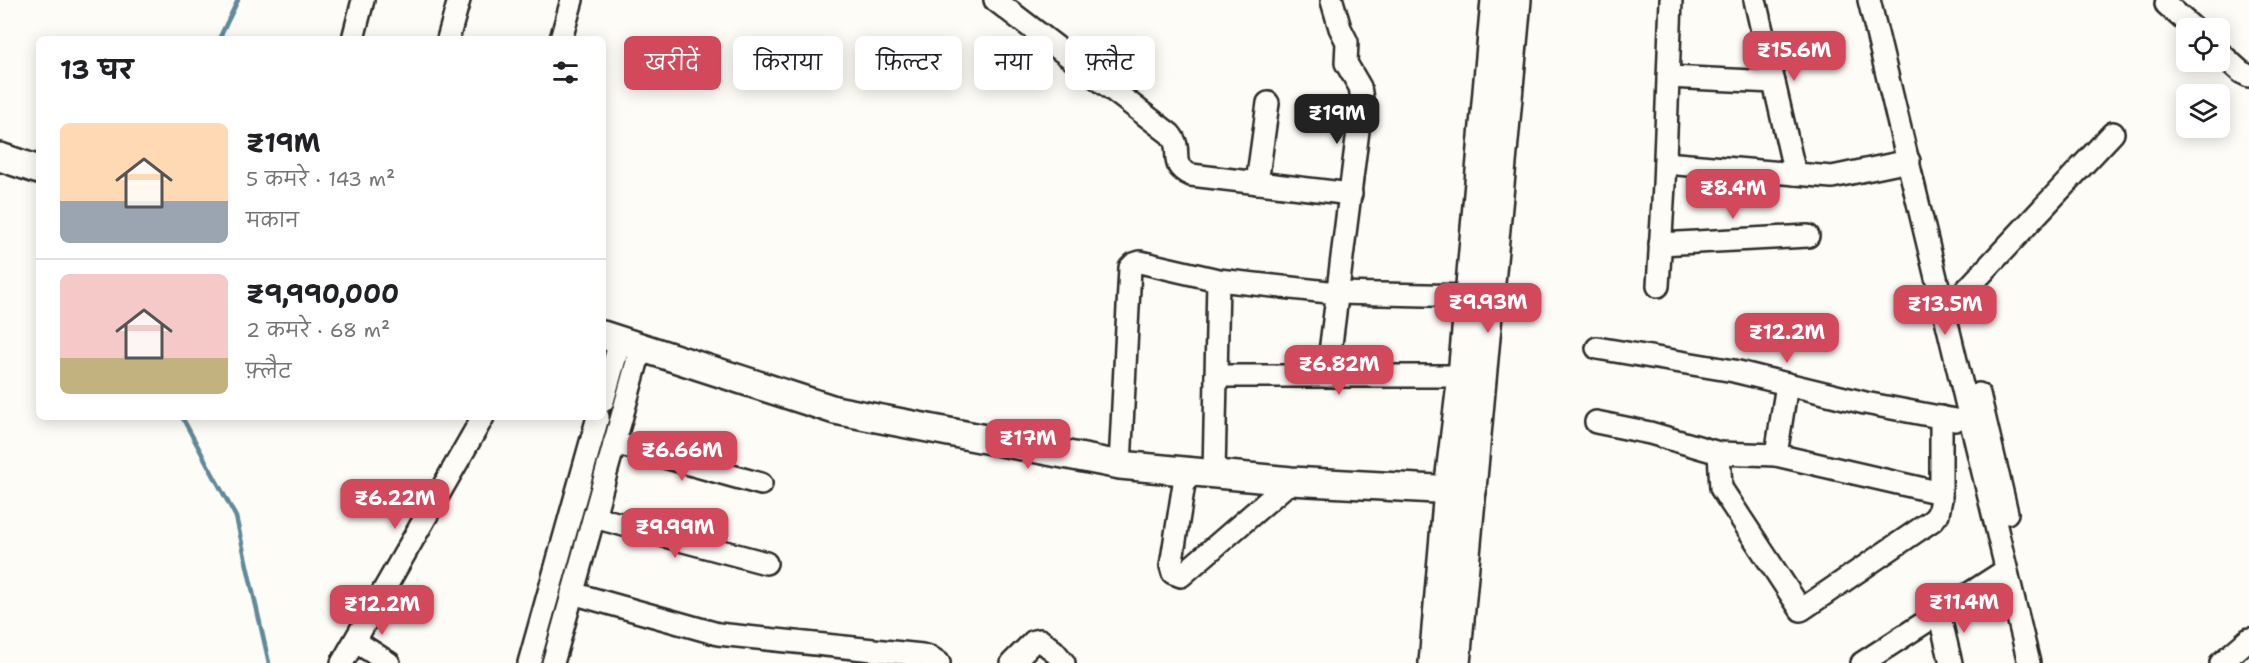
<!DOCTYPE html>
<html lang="hi">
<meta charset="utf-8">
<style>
:root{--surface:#fff;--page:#f2f2f2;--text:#202124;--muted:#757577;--line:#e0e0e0;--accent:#d1495b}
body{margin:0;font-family:"Shantell Sans","Playpen Sans Deva",sans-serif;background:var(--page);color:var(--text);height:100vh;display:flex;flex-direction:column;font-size:22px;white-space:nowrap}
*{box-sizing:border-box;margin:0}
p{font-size:20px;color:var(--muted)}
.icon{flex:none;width:33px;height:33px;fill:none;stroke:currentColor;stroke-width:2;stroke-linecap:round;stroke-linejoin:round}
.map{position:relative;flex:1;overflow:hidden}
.details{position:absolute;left:36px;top:36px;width:570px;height:384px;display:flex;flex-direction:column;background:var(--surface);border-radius:9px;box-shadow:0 3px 15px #0003}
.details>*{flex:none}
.top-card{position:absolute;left:624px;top:36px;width:570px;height:54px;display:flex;gap:12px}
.buttons{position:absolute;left:2176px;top:18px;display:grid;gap:12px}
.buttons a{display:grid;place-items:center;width:54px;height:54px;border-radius:9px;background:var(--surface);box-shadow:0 3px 15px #0003;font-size:30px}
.price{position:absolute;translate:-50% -51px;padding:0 14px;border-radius:12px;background:var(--accent);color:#fff;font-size:20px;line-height:39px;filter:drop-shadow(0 2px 3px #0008)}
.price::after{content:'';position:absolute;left:50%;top:36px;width:18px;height:14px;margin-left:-9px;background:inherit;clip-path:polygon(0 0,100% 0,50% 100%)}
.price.on{background:#222;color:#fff}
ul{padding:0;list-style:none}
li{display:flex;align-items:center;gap:18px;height:150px;padding:0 24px}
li+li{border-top:2px solid var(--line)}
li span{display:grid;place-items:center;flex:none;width:168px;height:120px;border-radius:9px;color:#555}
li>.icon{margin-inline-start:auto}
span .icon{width:72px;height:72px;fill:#fffc;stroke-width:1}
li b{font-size:26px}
h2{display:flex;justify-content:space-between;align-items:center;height:72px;padding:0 24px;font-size:26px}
.pill{padding:0 21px;border-radius:9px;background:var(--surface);box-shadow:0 3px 15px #0003;font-size:21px;line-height:54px}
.pill.on{background:var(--accent);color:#fff}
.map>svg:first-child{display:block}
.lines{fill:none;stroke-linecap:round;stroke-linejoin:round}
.stream{stroke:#5f8a99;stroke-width:4.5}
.minor-casing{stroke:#2b2b2b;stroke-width:26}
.major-casing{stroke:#2b2b2b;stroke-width:32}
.minor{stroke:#fdfcf7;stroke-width:21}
.major{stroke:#fdfcf7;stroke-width:27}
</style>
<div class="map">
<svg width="2249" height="663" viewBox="0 0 2249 663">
<rect width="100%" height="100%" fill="#fdfcf7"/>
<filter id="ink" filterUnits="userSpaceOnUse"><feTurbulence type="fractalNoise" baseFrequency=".0167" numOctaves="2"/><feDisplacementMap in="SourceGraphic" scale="12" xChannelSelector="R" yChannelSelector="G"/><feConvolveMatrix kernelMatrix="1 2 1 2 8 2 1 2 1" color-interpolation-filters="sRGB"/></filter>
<g filter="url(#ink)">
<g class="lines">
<g class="stream">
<path d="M219,39l19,-39"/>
<path d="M182,417l54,100 33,146"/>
</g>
<g class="minor-casing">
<g id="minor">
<path d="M995,0l175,134c15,17 -4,30 21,41l160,19"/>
<path d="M1755,0l40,174"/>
<path d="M1869,0l160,663"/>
<path d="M2166,4l27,24"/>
<path d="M353,39l10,-39"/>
<path d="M448,39l11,-39"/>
<path d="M561,39l11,-39"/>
<path d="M2220,53l21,19 8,4"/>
<path d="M1668,77l106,5"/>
<path d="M1665,163l167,14 77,-16"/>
<path d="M1257,183l11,-80"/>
<path d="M1660,244l148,-8"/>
<path d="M1658,286l6,-101 7,-185"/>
<path d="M1956,301l157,-168"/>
<path d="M1597,348l137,23 131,32 90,17"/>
<path d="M1216,376h246"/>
<path d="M1327,376l35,-277 -2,-12 -14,-24 1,-21 -7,-14 -8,-27"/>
<path d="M1979,394l28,119"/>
<path d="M603,401l17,-60"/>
<path d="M1596,422l54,11 69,20 57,2 165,38"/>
<path d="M614,443l147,41"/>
<path d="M1719,453l2,35 80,122 132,-90 5,-6 3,-15v-82"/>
<path d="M1776,455l11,-71"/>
<path d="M1120,465l10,-197 4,-4 6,-2 78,18 119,13 132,3"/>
<path d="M1186,471l-15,95 2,7 8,3 110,-95"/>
<path d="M1214,474l4,-194"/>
<path d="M594,517l172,46"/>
<path d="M572,593l146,41 204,21 8,2 9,6"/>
<path d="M1939,613l12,50"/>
<path d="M355,641l34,22"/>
<path d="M342,663l141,-246"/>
<path d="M529,663l69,-246"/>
<path d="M553,663l88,-315"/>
<path d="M1012,663l22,-22 6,-1 14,11 10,12"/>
<path d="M1862,663l144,-93"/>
<path d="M2221,663l28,-24"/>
</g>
</g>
<g class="major-casing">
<g id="major">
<path d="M0,157l39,13"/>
<path d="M603,335l232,75 285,55 171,16 181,10"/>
<path d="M1433,663l15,-173 14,-114 33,-376"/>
<path d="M1456,663l61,-663"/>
</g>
</g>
<use href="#minor" class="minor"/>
<use href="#major" class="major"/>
</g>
</g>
</svg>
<div class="buttons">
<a><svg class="icon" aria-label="locate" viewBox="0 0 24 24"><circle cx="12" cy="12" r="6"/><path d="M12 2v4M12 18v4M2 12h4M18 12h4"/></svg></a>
<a><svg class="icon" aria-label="layers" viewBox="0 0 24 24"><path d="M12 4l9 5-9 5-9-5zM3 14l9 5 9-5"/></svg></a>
</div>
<b class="price" style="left:1794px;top:82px">₹15.6M</b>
<b class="price on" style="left:1337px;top:145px">₹19M</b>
<b class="price" style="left:1733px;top:220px">₹8.4M</b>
<b class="price" style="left:1488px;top:334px">₹9.93M</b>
<b class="price" style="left:1945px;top:336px">₹13.5M</b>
<b class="price" style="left:1787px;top:364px">₹12.2M</b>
<b class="price" style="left:1339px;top:396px">₹6.82M</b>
<b class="price" style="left:1028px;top:470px">₹17M</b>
<b class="price" style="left:682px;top:482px">₹6.66M</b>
<b class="price" style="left:395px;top:530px">₹6.22M</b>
<b class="price" style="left:675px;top:559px">₹9.99M</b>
<b class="price" style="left:1964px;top:634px">₹11.4M</b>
<b class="price" style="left:382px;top:636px">₹12.2M</b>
<div class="top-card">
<a class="pill on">खरीदें</a>
<a class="pill">किराया</a>
<a class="pill">फ़िल्टर</a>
<a class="pill">नया</a>
<a class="pill">फ़्लैट</a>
</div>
<section class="details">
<h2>13 घर<svg class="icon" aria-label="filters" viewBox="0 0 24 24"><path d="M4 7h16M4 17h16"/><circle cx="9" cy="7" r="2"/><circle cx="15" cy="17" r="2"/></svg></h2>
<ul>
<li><span style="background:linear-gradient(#ffd9b3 65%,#9aa5b1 0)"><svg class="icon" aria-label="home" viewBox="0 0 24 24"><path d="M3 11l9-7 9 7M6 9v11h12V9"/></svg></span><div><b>₹19M</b><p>5 कमरे · 143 m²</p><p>मकान</p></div></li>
<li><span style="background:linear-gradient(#f6c9c9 70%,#c2b280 0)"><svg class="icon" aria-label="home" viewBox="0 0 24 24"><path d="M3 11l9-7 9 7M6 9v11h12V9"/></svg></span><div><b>₹9,990,000</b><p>2 कमरे · 68 m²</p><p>फ़्लैट</p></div></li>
</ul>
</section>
</div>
